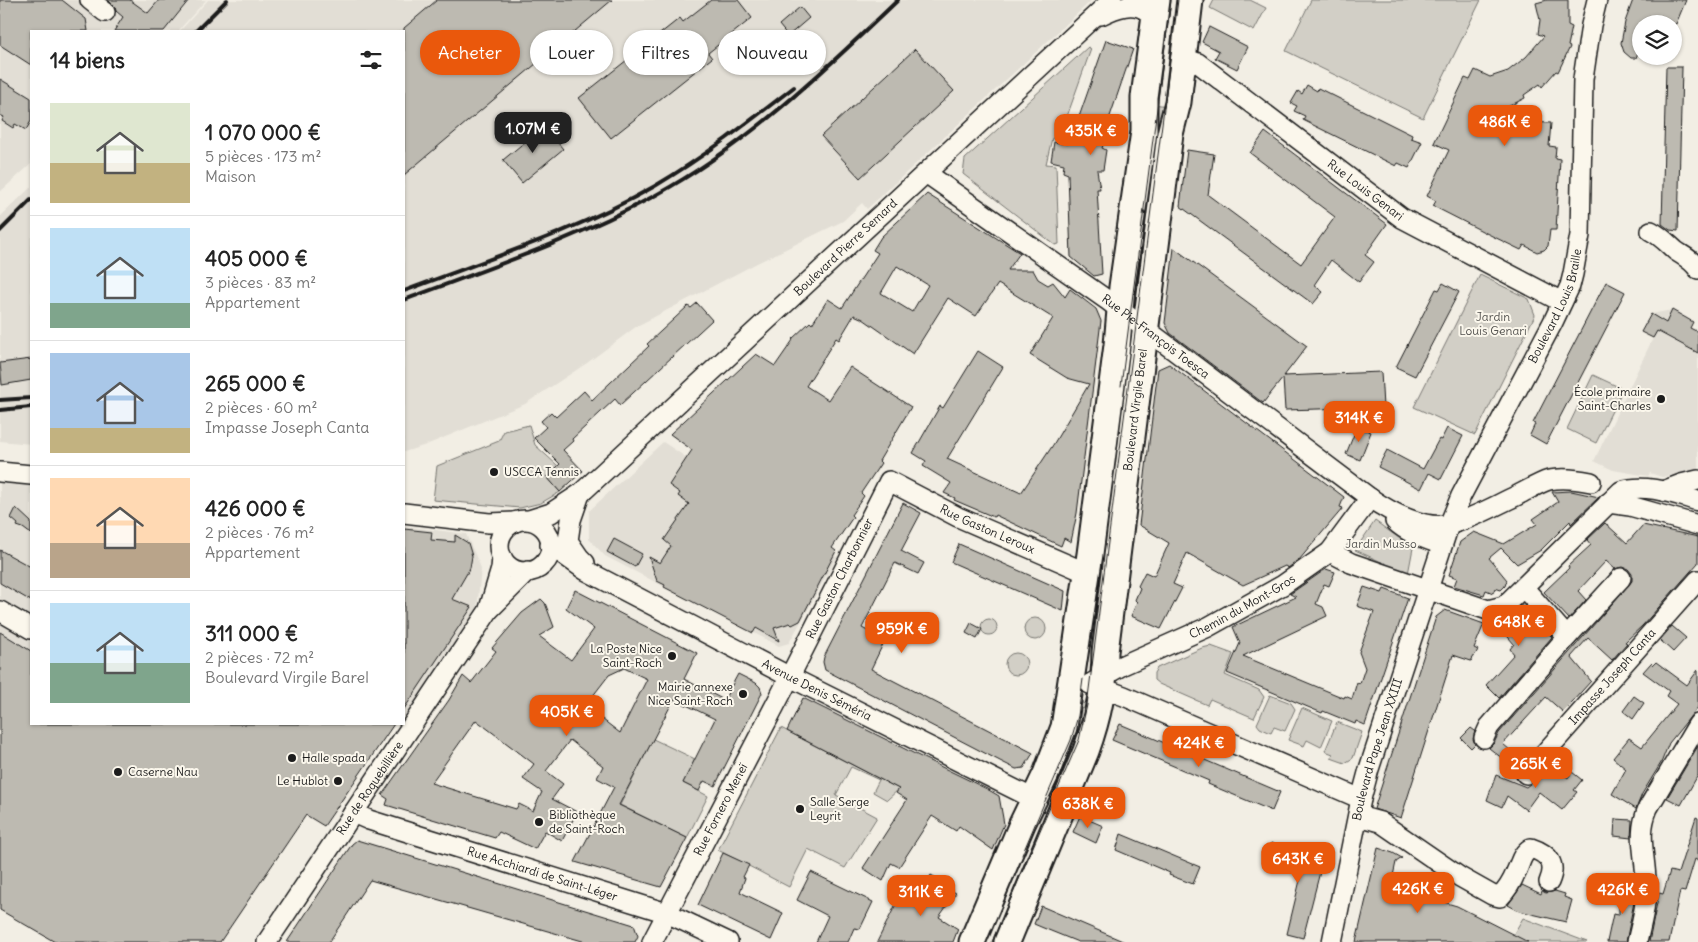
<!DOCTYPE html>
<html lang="fr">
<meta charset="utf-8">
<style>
:root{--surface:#fff;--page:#f6f6f6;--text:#222;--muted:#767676;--line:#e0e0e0;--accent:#ea580c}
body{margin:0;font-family:Delius,sans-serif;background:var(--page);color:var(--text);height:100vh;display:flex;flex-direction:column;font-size:19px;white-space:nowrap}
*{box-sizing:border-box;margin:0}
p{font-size:16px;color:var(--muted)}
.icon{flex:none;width:28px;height:28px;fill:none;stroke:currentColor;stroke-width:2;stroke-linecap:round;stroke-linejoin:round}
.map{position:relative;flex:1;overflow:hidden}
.sheet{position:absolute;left:30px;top:30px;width:375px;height:695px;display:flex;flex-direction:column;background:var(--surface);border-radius:0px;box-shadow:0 1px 4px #0004}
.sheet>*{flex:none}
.hud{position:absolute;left:420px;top:30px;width:475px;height:45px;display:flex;gap:10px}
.fabs{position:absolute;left:1632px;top:15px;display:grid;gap:10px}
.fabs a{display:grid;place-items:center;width:50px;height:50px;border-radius:50%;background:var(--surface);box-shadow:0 1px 4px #0004;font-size:25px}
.price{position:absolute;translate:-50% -42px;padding:0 11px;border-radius:10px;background:var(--accent);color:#fff;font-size:16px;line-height:32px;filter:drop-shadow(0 1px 2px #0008)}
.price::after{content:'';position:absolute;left:50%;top:30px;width:15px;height:11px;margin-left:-8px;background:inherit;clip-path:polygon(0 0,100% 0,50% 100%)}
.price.selected{background:#222;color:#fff}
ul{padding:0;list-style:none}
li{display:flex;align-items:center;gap:15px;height:125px;padding:0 20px}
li+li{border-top:1px solid var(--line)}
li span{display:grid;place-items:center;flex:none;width:140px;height:100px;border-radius:0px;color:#555}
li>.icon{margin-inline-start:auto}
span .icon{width:60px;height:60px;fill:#fffc;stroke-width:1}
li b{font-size:21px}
h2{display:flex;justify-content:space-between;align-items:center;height:60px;padding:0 20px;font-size:21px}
.tag{padding:0 18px;border-radius:22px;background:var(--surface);box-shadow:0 1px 4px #0004;font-size:18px;line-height:45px}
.tag.selected{background:var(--accent);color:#fff}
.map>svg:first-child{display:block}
.built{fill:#e2ded5}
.green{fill:#d2cfc6;stroke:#777671}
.building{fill:#bdbab1;stroke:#1c1c1c;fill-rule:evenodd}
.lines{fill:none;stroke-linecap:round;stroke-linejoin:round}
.minor-casing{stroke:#1c1c1c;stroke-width:22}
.major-casing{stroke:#1c1c1c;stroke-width:29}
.minor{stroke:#fbf7ec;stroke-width:19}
.major{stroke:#fbf7ec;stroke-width:25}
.tram{stroke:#1c1c1c;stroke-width:1}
.rail{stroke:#1c1c1c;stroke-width:4}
.poi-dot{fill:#1c1c1c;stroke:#fbf7ec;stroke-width:2}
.labels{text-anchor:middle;stroke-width:4;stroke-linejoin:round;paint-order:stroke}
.street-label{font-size:12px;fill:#1c1c1c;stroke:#fbf7ec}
.park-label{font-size:12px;fill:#53524f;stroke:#fbf7ec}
.poi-label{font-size:12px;fill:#1c1c1c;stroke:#fbf7ec;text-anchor:start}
</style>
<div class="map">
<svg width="1698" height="942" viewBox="0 0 1698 942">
<rect width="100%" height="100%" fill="#f2eee4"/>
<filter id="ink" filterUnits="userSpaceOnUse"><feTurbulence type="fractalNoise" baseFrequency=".02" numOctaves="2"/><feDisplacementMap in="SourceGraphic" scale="10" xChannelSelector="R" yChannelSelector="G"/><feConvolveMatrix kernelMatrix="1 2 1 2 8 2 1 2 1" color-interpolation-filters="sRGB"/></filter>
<g filter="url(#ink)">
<g class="built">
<path d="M0,0h206l-28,31h-147v133l-31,28z"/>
<path d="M208,0h884l-225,209 -5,-6 -19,18 -86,42 -120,63 -50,37 -62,41 -99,41 -22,7v-421h-224z"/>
<path d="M31,187v257l-31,-3v-224z"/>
<path d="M1672,310l21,12 -3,6 8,4v138l-36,7 -12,-4 -2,3 -35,-6 -19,-9 59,-123 -12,-6 10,-18z"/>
<path d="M663,442l174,115 -48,86 -10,3 -174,-90 -16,-17v-28z"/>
<path d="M0,482l31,3v173l-31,-25z"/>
<path d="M404,526l62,8 15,34 -4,42 -73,109z"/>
</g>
<g class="green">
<path d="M1214,0h36l16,8 -12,23 -44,-23z"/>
<path d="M1311,0h170l-58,118 -137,-67z"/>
<path d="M1088,47l3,2 -32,90 -7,-1 -6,26 10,1 3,79 -4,1 -92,-71 2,-15z"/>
<path d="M1153,104l15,2 -23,180 -16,-2z"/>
<path d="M1480,275l49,24 6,16 -60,120 -61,-28z"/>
<path d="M1122,350l14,2 -38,295 -13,-1z"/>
<path d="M1593,375l30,14 -27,54 -29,-14z"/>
<path d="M529,425l6,20 23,21 -11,11 13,15 -19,11 -21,5 -87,-8 4,-34 62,-25 5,-10z"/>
<path d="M1375,521l38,27 -5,26 -53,-24z"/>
<circle cx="1035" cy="629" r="11"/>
<circle cx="989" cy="627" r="8"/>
<path d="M1211,646l22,8 -8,21 34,15 5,7 -10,21 -44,-19 -3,6 -48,-21 -5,-4v-7l3,-5 45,-20z"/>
<circle cx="1016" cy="664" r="11"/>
<path d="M1270,695l21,8 4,6 -10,22 -11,-4 -3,6 -11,-5 -3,-4z"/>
<path d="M1077,701l14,5 -23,74 -15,-6z"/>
<path d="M1302,708l30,13 -11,26 -14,-7 -3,6 -16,-6z"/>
<path d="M1337,722l25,10 -9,26 -8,5 -14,-5 2,-4 -8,-3z"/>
<path d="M781,728l118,61 -12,11 -14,-8 6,-12 -28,-13 -15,28 41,22 -32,51 -37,-19 -19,38 -71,-37z"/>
<path d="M653,739l42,20 -12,24 25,13 -21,42 -67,-33z"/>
<path d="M1523,918l64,24h-78z"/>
</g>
<g class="building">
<path d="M0,0h62l24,19 2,12h-57v34l-31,-20z"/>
<path d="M108,0h22l18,13 11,-13h30l-25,31h-50l9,-14 -7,-6 -1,-4z"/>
<path d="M437,0h175l-208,175v-147z"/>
<path d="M711,0h27l14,18 -44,35 4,5 -101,80 -32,-40 101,-80 3,4z"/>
<path d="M1547,0h21v25l4,2 -4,19 2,1 -12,25 -2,-1 -14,16 -2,-3 -16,11 1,3 -45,23 71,2 -2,23 7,1 -1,11 5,1 -4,71h-6l-2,16 -4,4 -7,2 -13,-7 -3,5 -35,-17 -53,-27 3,-5 -9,-5 22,-46 -15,-7 31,-65 5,2 5,-10 15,7 18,-6 18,-14 18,-21 -6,-2 2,-14 -4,-17z"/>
<path d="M1633,0h53l-10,24h-35v20l-5,14h-5l-7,-6 -3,-9 4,-21z"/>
<path d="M800,7l9,11 -21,18 -9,-11z"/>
<path d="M1209,27l39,20 -11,22 -22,-11 4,-7 -17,-9z"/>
<path d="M1106,40l27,9 -28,82 3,1 -6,16 4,2 -3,20h-6l3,19h-3l5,85 -8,2 -23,-19 -3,-83 -5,-2 1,-8 -13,-3 3,-19 14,2 2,-10h3z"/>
<path d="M915,49l39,42 -94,87 -39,-42z"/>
<path d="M1666,67h16l-4,164 -8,-1 -8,-6z"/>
<path d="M0,79l31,19v23l-5,9 -11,-6 -2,4 -11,-7 2,-4 -4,-2z"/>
<path d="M1307,85l10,6 1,-3 94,47 -1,3 11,4 -13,26 -11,-5 -2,3 -93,-46 2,-4 -11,-5 3,-5 -6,-3 7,-12 4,3z"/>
<path d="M544,126l19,23 -41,34 -19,-23z"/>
<path d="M1265,132l122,92 -22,31 9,7 -15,20 -28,-22 -17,25 9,7 -10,12 -133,-98 7,-56 27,4 -6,41 93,69 34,-47 -85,-64z"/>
<path d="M927,194l93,59 -12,17h25l5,9 10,6 5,-3 12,15 5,-8 26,20 5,12 -24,192 -6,29 -7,-4 -3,8 -66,-31 -1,2 -40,-17 1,-2 -11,-5 7,-10 -28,-17 3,-5 -13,-8 27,-47 3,2 35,-57 25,16 -56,92 74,34 32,-48 36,-61 -22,-6 -37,-23 23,-37 -55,-34 -22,32 -28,-18 -35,56 -50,-35 -9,-4 -15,25 -3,-2 -30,48 22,14 22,-33 61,40 -32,54 2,2 -20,30 3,3 -13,19 2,2 -21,31 4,3 -36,70 -8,4 -2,-2 -16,5 5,13 -23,-13 -3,5 -89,-46 1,-2 -8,-4 -8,-24 11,6 11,-17 -7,-6 25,-36 -11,-8 2,-3 -11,-8 23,-35 -22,-16 86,-80 19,12 18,-26 -1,-1 18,-17 2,2 16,-25 14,9 36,-55 -5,-3 8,-13zM897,266l31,19 -16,27 -31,-19z"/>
<path d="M1174,248l133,98 -23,30 97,-4 2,35 -98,3 -2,-32 -20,25 -93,-70 -5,-10z"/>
<path d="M1606,282l19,10 -79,152 -16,-9 5,-11 -2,-1z"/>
<path d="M1443,283l16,9 -44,84 -19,-9 40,-78 3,1z"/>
<path d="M697,303l15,17 -92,85 -5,-6 -43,40 1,2 -10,9 20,21 -23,21 -13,-15 13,-13 -26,-26 12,-11 -5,-6 10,-9 5,5 28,-26 8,9 57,-54 -2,-2 41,-38 3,2z"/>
<path d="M1672,310l21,12 -3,6 8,4v21l-41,-22 -4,7 -12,-6 10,-18 15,9z"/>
<path d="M31,359v21l-29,5 -2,-22z"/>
<path d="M1169,364l175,133 -4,10 3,1 -44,52 -11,8 -3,-2 -42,19 -56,-32 -14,31 9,4 -21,41 -30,-13 6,-14 -2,-2 5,-12 -2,-2 7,-14 9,4 15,-33 -30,-18 19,-156z"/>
<path d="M1357,427l14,5 -11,28 -14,-6z"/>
<path d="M1447,428l16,8 -22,43 -12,-6 -8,16 -43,-22 9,-17 36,19 16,-30 2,1z"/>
<path d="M1571,491l28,6 -28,27 -1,-3 -29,29 -24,14 -16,-16 -12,10 18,22 -2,6 -4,4 -6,-2 -2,5 -7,-3 -2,5 -30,-9 3,-8 -8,-3 11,-33 14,-10 30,12 33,-20 -4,-5 25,-17 -6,-10z"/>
<path d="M903,503l18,10 -20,38 23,12 -6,11 -23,-11 -33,65 23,12 -14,29 162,84 -9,15 -8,1 -16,-8 -175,-91 -2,-8 1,-5z"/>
<path d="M16,508l15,14v12l-8,-6 -6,-2 1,-2 -7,-6z"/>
<path d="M1605,523l22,20 16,-18 55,12v26l-55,62 -18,17 2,1 -15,17 -24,-22 -17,19 20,24 -28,31 -17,-15 -43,47 7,6 -7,9 -14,-11 5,-5 5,-10 133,-152v-7l-4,-5 -5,-2 -8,2 -9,-8 -28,30 8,9 -17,19 -25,-27 25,-24 -1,-2 23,-21 -4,-5z"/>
<path d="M404,529l28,3 -1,8 24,2v-7l13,8 4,13 -2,12 -18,31 20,8 -68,102z"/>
<path d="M614,539l28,15 -7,13 -28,-15z"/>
<path d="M959,544l106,47 -2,20 -112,-49z"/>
<path d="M0,550l31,17v34l-31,-18z"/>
<path d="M1326,569l9,3 -6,14 -5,-2 -8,20 7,3 4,9 -84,40 101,42 1,-2 7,3 5,-17 3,1 5,-15 -6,-16 15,-40 -17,-6 7,-19 18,6 2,-4 24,9 -43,127 -9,-4 -1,3 -32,-13 -1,2 -95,-40 13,-30 -7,-16 63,-30 -6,-3z"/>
<path d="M575,590l122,63 -13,26 40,21 14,-26 18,9 4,4 2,6 -47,93 -11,-5 -5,10 -16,-8 32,-64 -41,-20 -55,106 68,33 -26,49 -86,-25 39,-75 -17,-9 6,-12 -33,-26 -24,31 17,13 -11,15 25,13 -15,29 -17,-10 -10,18 -36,-17 -4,6 -109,-33 2,-6 -6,-4 67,-95 14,-24 8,7 25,-32 -4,-3 30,-35 19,-14 4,4 9,24 -15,9 32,24 23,-31 -28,-21zM624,668l23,11 -27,54 -35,-27 24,-31zM476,720l58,44 -11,15 19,13 -9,19 -14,-7 -3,5 -85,-26z"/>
<path d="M1523,604l29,33 -53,61 -13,-13 28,-31 -4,-5 4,-5 -16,-19 4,-5z"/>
<path d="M1445,610l39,14 -10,24 4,2 -7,11 -18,-6 -52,163 -27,-9 62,-192z"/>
<path d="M971,623l11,6 -5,10 -11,-6z"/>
<path d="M1672,626l14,12 -13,14 -13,-12z"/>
<path d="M0,632l31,19v73h363l-70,102 -18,-11 -86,127h-165l-55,-32z"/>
<path d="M1656,662l31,23 11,-15v37l-29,36 -8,20 -19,31 -6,15 -24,-15 14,-25 -13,-11 16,-20 13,9 35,-43 -11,-8 3,-5 -26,-19 8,-9 2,2z"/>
<path d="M1634,696l10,7 -11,16 -10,-8z"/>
<path d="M803,698l116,58 68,33 12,7 5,28 -11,26 -34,-24 -3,5 -24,-15 -33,51 -8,-4 -8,18 -20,-13 44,-68 -11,-7 3,-4 -112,-58z"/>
<path d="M1120,724l160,68 -8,19 -64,-27 1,-3 -97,-41z"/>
<path d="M1471,728l4,3 -2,8 2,5 -4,4 -10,-10z"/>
<path d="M1698,746v29l-17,30 -14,-7z"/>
<path d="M1550,764l18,14 4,-6 10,8 -8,10 3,2 -15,18 -23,-18 -13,18 -19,-14 -5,11 -15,-7 9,-25 30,12 8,-6z"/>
<path d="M1080,816l23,10 -7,17 -23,-11z"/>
<path d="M1696,817l2,1v43l-3,-2 -10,33 -5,-1 -11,51h-20l10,-49 4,1 7,-23 8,2z"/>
<path d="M1615,819l17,1 -1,18 -17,-2z"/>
<path d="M1121,834l79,33 -7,17 -24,-9 1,-2 -54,-23z"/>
<path d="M357,840l277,85 4,11 -3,6h-49l-216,-62 -41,62h-42l65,-98z"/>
<path d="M1271,843l51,21 -19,74 -16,-4 14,-58 -37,-17z"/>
<path d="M1378,848l15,5 9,5 -6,4 -3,14 8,3 -3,10 59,17 71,36h-172z"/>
<path d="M723,853l26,12 -6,12 2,1 -5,14 43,21 -12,27 -73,-35z"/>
<path d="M811,872l62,30 -13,27 -6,-1 -6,14h-32l12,-26 -31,-16z"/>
<path d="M931,875l14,8 -2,3 13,7 -17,24 19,12 -5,13h-76l23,-46 13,7z"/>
<path d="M1622,883h12v19l-8,40h-19l6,-28 6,1v-24h3z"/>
<path d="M1522,885l19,9 1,-3 4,2 9,-2 10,3 -1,3 8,3 -6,22 -47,-11 -11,-6z"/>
<path d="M1041,906l84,36h-47l-37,-15 -7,-3z"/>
</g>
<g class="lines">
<g class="minor-casing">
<g id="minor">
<path d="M90,0l15,12"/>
<path d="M1101,15c14,-7 33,-15 47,-3 3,2 5,7 6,11"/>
<path id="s1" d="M1183,58l15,5 204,155 160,84"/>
<path id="s2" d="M926,173l181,127 263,198c20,14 55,33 81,26 24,-6 45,-19 67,-29 10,-5 21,-12 31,-15 14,-3 28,-1 42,2"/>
<path d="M1651,231c10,5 17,13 25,20 9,6 16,9 22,18"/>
<path d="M0,472l31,3"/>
<path d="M1663,491l18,-7 17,-4"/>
<path d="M580,494l-9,26 -3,21 11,16 6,6"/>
<path d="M1608,503l22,3 68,19"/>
<path d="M404,513l85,10 26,-1"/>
<path id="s3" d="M529,520l22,-7 29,-19 532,-494"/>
<circle cx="525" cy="546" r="26"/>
<path d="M1395,521c12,12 31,18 47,24"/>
<path id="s4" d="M550,545l35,25 205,107 244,122"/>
<path d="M1330,552l21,11 137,47 16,-4 117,-115c25,-8 53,3 77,10"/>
<path d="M489,609l12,-40 1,-12"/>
<path d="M0,611l31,18"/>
<path d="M1567,637l54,-59"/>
<path id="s5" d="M1090,684l33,-19 85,-38 75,-42 47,-33 40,-54"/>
<path d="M1091,684l33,12 237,103"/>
<path d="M1484,738l5,-11 78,-90 -43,-49"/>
<path id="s6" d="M1526,774l172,-194"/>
<path id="s7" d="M353,813l16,7 298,93 61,29"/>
<path d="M1358,816l22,6 80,55 32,18 8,2c7,-7 12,-15 16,-25 5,-10 5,-18 15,-24 18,6 26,16 18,34"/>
<path id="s8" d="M267,942l222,-332 39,-39"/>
<path id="s9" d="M652,942l130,-250 107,-211 69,36 129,56"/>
<path id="s10" d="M1332,942l29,-143 8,-30 80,-244 12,-29 92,-174 17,-36 3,-12 7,-39 3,-156 8,-54 6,-25"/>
<path d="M1637,942c5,-21 10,-40 9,-62 -1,-27 -9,-46 2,-72l50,-84"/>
</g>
</g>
<g class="major-casing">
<g id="major">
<path d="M972,942l50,-118 24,-50 18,-47 26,-173 27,-209 5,-58 22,-156v-34l13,-97"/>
<path id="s11" d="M1007,942l79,-191c12,-33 19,-63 19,-99l65,-518 8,-32 12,-102"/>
</g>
</g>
<use href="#minor" class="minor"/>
<use href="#major" class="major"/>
<g class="tram">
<path d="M1121,386l50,-386"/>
<path d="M1022,855l49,-115 7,-24 5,-37"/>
<path d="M992,942l87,-202 8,-35 91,-705"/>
</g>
<g class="rail">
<path d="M196,31l31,-31"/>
<path d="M0,231l31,-31"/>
<path d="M404,291c84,-32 173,-60 251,-105 49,-29 94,-64 139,-99"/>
<path d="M404,300c85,-32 172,-61 252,-105 91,-50 167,-123 242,-195"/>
<path d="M0,400l31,-2"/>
<path d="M0,410l31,-3"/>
</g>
</g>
</g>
<g class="poi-dot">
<circle cx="1661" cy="399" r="5"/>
<circle cx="494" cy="472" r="5"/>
<circle cx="672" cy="656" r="5"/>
<circle cx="743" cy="694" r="5"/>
<circle cx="292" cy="758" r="5"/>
<circle cx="118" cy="772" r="5"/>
<circle cx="338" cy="781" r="5"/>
<circle cx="800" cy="809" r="5"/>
<circle cx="539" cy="822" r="5"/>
</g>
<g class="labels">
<g class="street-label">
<text dy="4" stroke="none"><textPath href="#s1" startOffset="226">Rue Louis Genari</textPath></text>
<text dy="4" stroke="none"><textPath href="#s3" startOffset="420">Boulevard Pierre Semard</textPath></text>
<text dy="4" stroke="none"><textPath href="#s10" startOffset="678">Boulevard Louis Braille</textPath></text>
<text dy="4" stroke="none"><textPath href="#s2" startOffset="282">Rue Pie-François Toesca</textPath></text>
<text dy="4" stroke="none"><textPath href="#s11" startOffset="552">Boulevard Virgile Barel</textPath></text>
<text dy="4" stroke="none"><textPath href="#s9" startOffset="628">Rue Gaston Leroux</textPath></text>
<text dy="4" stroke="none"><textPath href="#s9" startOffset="409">Rue Gaston Charbonnier</textPath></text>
<text dy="4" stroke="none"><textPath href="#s5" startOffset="171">Chemin du Mont-Gros</textPath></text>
<text dy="4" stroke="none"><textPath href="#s6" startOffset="130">Impasse Joseph Canta</textPath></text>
<text dy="4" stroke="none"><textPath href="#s4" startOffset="304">Avenue Denis Séméria</textPath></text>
<text dy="4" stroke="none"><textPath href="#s10" startOffset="198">Boulevard Pape Jean XXIII</textPath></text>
<text dy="4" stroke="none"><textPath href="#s8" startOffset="185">Rue de Roquebillière</textPath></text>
<text dy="4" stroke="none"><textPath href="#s9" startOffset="149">Rue Fornero Meneï</textPath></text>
<text dy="4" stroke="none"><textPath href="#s7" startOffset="199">Rue Acchiardi de Saint-Léger</textPath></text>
</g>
<g class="park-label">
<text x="1493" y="321">Jardin<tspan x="1493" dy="14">Louis Genari</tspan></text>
<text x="1381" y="548">Jardin Musso</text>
</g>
<g class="poi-label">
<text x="1651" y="396" text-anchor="end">École primaire<tspan x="1651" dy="14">Saint-Charles</tspan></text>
<text x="504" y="476">USCCA Tennis</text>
<text x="662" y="653" text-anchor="end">La Poste Nice<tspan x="662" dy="14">Saint-Roch</tspan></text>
<text x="733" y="691" text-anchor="end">Mairie annexe<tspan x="733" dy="14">Nice Saint-Roch</tspan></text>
<text x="302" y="762">Halle spada</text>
<text x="128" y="776">Caserne Nau</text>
<text x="328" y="785" text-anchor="end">Le Hublot</text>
<text x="810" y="806">Salle Serge<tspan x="810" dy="14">Leyrit</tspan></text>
<text x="549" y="819">Bibliothèque<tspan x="549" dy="14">de Saint-Roch</tspan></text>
</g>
</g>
</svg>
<div class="fabs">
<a><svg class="icon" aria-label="layers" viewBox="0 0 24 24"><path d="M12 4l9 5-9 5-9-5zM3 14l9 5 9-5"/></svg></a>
</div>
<b class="price" style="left:1505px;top:147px">486K €</b>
<b class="price selected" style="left:533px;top:154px">1.07M €</b>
<b class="price" style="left:1091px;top:156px">435K €</b>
<b class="price" style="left:1359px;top:443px">314K €</b>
<b class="price" style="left:1519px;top:647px">648K €</b>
<b class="price" style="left:902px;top:654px">959K €</b>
<b class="price" style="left:567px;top:737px">405K €</b>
<b class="price" style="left:1199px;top:768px">424K €</b>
<b class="price" style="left:1536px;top:789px">265K €</b>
<b class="price" style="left:1088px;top:829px">638K €</b>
<b class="price" style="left:1298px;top:884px">643K €</b>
<b class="price" style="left:1418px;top:914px">426K €</b>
<b class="price" style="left:1623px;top:915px">426K €</b>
<b class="price" style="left:921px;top:917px">311K €</b>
<div class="hud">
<a class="tag selected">Acheter</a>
<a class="tag">Louer</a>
<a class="tag">Filtres</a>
<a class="tag">Nouveau</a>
</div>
<section class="sheet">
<h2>14 biens<svg class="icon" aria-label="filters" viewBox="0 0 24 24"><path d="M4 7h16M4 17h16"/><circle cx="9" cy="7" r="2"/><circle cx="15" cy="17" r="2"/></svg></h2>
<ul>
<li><span style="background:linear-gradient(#dfe7d0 60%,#c2b280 0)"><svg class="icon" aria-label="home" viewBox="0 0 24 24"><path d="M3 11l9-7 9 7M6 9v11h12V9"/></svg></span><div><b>1 070 000 €</b><p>5 pièces · 173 m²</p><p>Maison</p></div></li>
<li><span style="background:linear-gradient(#bfe0f5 75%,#7fa58c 0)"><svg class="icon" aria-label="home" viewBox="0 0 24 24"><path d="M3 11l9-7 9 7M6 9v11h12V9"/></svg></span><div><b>405 000 €</b><p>3 pièces · 83 m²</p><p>Appartement</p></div></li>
<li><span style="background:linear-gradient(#a9c7e8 75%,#c2b280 0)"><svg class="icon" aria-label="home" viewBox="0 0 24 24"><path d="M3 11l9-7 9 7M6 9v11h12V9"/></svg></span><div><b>265 000 €</b><p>2 pièces · 60 m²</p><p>Impasse Joseph Canta</p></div></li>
<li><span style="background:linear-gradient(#ffd9b3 65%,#b9a48a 0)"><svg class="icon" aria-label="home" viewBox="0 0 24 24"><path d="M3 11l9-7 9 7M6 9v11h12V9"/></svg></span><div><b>426 000 €</b><p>2 pièces · 76 m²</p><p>Appartement</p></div></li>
<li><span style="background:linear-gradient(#bfe0f5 60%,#7fa58c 0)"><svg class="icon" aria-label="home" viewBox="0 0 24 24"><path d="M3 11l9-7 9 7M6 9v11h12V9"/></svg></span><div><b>311 000 €</b><p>2 pièces · 72 m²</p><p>Boulevard Virgile Barel</p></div></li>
</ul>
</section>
</div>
